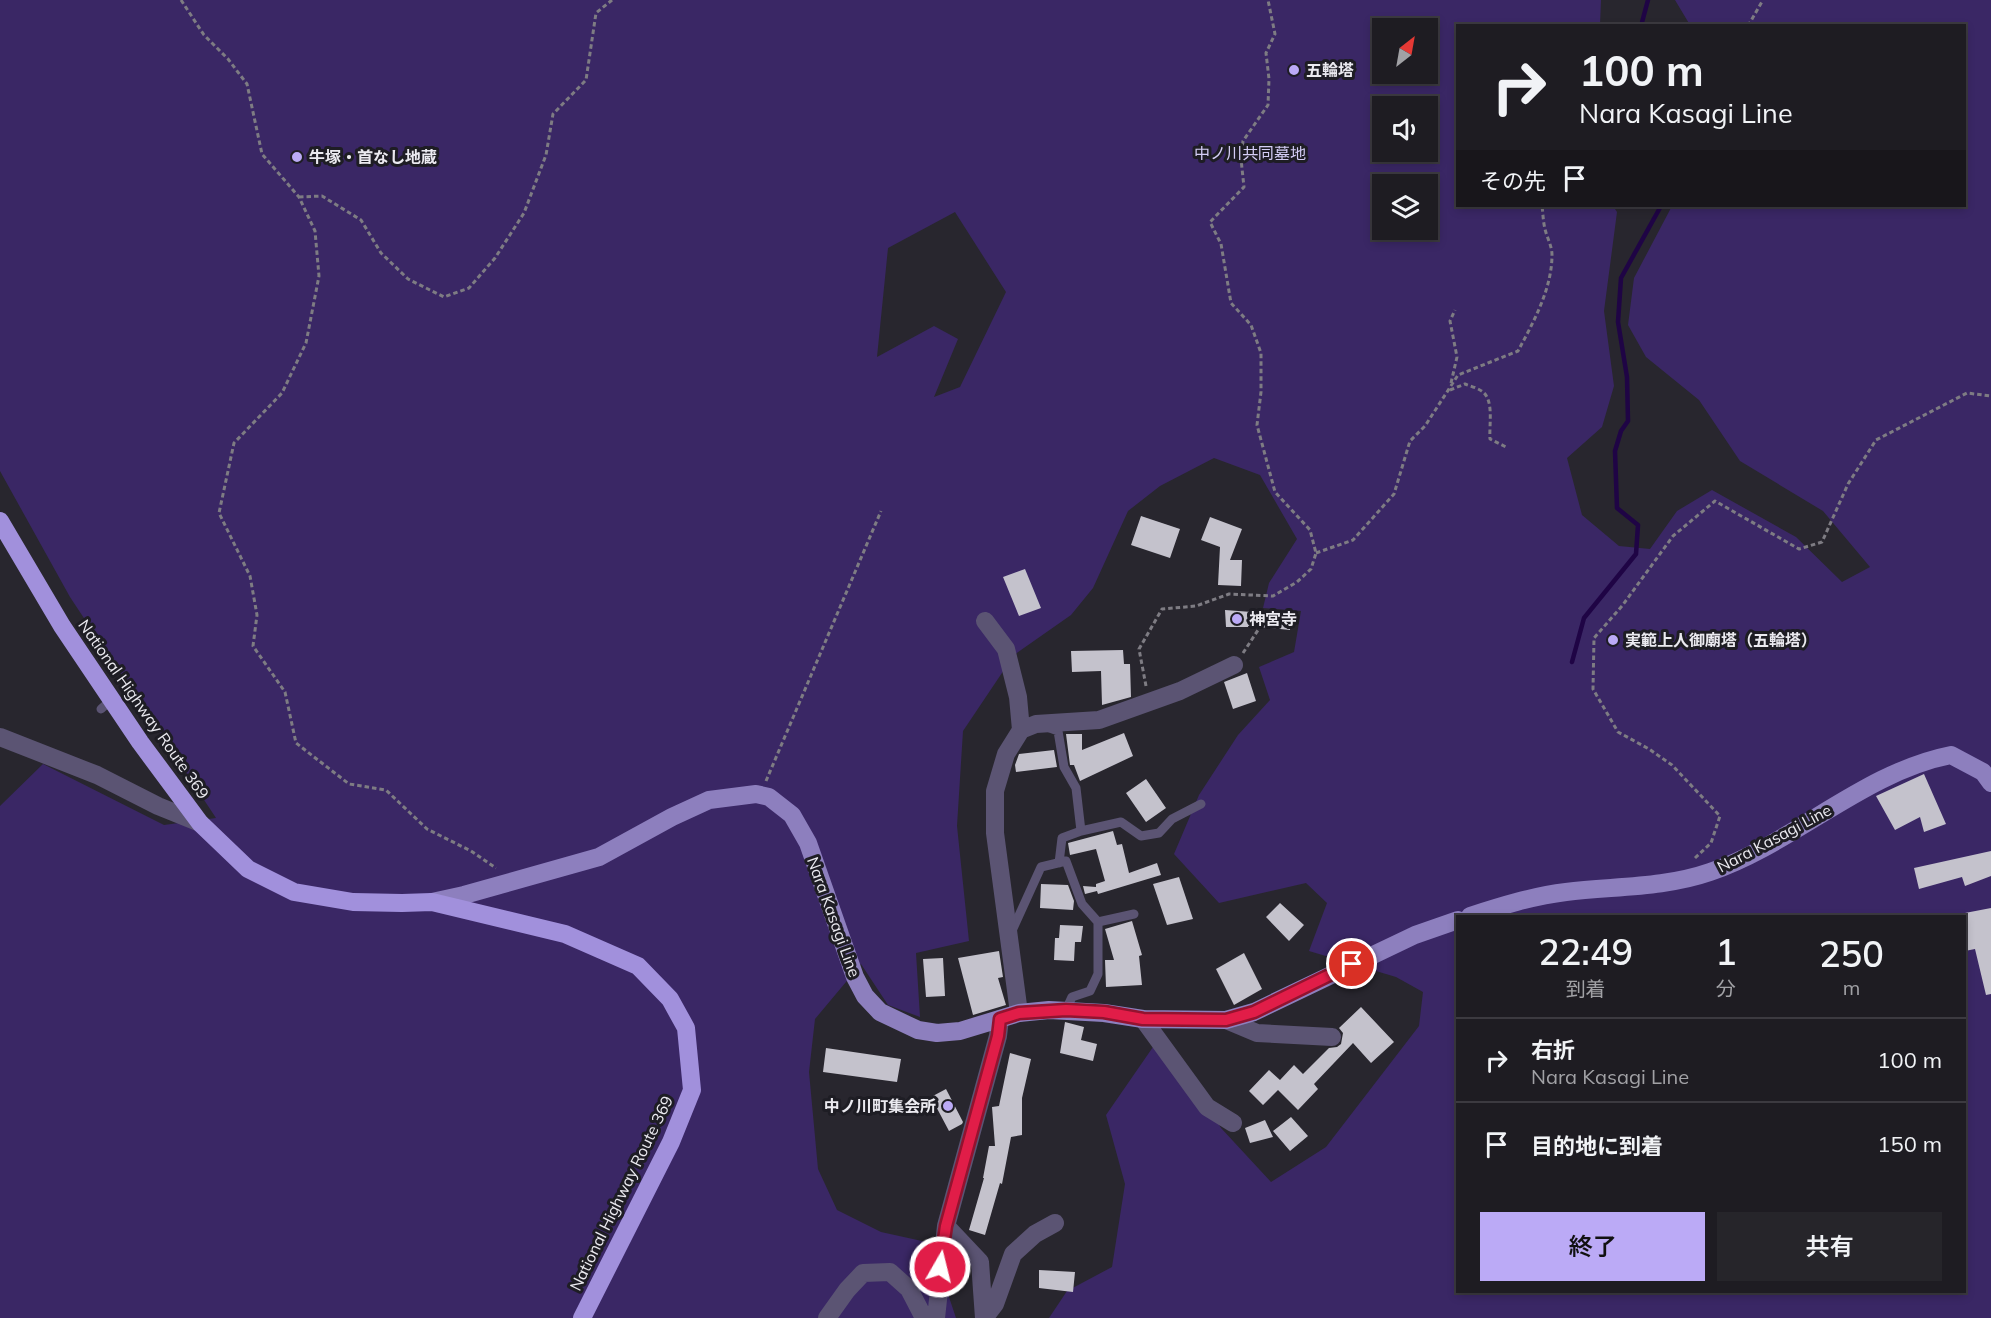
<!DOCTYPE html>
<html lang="ja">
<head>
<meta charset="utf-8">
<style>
  :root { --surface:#1e1c22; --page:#26252a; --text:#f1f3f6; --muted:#a1a1a5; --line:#3c3a40; --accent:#bbaaf6 }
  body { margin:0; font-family:Mulish,"Noto Sans JP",sans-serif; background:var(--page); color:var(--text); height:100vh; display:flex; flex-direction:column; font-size:22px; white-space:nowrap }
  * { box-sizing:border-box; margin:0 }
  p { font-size:20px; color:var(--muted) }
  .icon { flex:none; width:33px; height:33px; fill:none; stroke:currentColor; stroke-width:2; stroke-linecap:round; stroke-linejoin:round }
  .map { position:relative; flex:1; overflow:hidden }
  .details { position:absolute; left:1456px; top:915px; width:510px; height:378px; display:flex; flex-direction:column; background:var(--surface); border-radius:0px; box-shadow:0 3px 9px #0003,0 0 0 2px var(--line) }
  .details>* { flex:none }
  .hud { position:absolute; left:1456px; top:24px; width:510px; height:183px; border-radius:0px; box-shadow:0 3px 9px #0003,0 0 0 2px var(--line); background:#1e1c22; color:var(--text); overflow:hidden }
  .needle { width:39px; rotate:31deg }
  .controls { position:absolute; left:1372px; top:18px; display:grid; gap:12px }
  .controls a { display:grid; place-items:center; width:66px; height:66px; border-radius:0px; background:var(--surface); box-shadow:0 3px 9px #0003,0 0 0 2px var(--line); font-size:30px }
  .pin { position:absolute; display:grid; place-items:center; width:51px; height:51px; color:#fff; margin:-26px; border:3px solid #fff; border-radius:50%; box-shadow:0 2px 6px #0007 }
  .me { position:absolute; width:66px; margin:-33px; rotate:8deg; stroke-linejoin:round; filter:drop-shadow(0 0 4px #0008) }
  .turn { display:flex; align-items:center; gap:21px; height:126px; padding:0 24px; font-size:27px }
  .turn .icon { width:78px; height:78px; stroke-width:2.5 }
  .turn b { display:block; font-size:42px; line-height:51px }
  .then { display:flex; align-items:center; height:57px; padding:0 24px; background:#0003; gap:12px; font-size:22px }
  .eta { display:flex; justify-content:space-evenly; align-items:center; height:102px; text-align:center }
  .eta b { font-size:36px; font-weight:600; line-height:42px }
  .cta { display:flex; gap:12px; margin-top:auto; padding:12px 24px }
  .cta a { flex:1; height:69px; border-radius:0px; background:var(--accent); color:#111; font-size:24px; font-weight:600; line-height:69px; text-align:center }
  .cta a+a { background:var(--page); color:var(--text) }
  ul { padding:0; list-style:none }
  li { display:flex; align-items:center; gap:18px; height:84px; padding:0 24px; border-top:2px solid var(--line) }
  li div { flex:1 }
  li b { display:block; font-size:22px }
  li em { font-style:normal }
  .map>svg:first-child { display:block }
</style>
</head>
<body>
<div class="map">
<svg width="1991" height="1318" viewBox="0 0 1991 1318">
  <rect width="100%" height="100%" fill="#28262e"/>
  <path fill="#3a2765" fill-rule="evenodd" d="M0 0H1601L1600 25 1458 26V206H1613L1617 212 1604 311 1614 386 1602 427 1567 458 1582 515 1619 546 1650 549 1677 511 1712 490 1796 537 1842 582 1870 567 1823 511 1740 461 1699 400 1646 357 1628 325 1634 278 1672 206H1965V26L1690 25 1675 0H1991V1318H1049L1067 1291 1112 1267 1125 1184 1106 1115 1153 1047 1183 1066 1221 1128 1271 1182 1326 1147 1419 1026 1423 992 1396 977 1309 951 1327 903 1306 883 1219 903 1174 854 1199 795 1238 735 1270 700 1259 667 1294 652 1301 611 1263 608 1269 583 1297 539 1260 475 1214 458 1160 486 1128 511 1093 588 1071 615 1014 655 963 731 957 826 969 941 916 953 920 1017 888 1005 861 964 815 1019 809 1072 818 1169 837 1210 881 1232 931 1243 956 1318H0V806L43 764 164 825 216 818 70 597 0 471ZM1383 28H1428V74H1383ZM1383 106H1428V152H1383ZM1383 184H1428V230H1383ZM955 212 1006 292 960 387 934 397 958 339 934 326 877 357 888 248ZM1458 916H1965V1292H1458Z"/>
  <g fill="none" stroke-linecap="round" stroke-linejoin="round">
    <path stroke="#1f0445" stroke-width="4.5" d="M1641 26 1648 0
      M1572 662 1584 618 1636 554 1638 525 1617 508 1615 451 1621 431 1628 421 1627 377 1618 322 1621 278 1661 206"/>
  </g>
  <path fill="#c4c2cc" d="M1141 516 1180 529 1170 558 1131 545Z
    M1210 517 1242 529 1230 560H1242L1241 586 1218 585 1220 547 1201 540Z
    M1025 569 1041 608 1019 616 1003 577Z
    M1225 610 1291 615 1290 630 1248 626V627H1226Z
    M1123 650 1124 664H1130L1131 697 1102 705 1101 671 1072 672 1071 651Z
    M1247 673 1256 701 1233 709 1224 682Z
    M1124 733 1133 756 1080 781 1074 765H1070L1066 734H1082V750Z
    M1054 750 1057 767 1016 772 1015 765 1019 754Z
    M1924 774 1946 824 1924 832 1920 817 1895 830 1876 796Z
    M1146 779 1166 808 1146 822 1126 793Z
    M1113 831 1117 845 1122 844 1129 873 1157 863 1161 875 1098 894 1097 891 1085 894 1083 886 1096 887V884L1105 881 1096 849 1070 855 1068 843Z
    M1991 851V876L1965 886 1962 877 1919 889 1914 868Z
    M1179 877 1193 919 1167 925 1153 884Z
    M1041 884 1068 885 1074 901 1073 910 1040 908Z
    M1280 903 1304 925 1289 941 1266 917Z
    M1991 908V994L1986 995 1975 949 1965 951V913Z
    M1132 921 1142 955 1139 956 1142 985 1106 987 1105 960H1114L1105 929Z
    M1060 925 1083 926 1081 942H1075L1074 961 1054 960 1055 938H1059Z
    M999 951 1003 977 998 978 1006 1005 973 1015 958 958Z
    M1244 953 1262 989 1234 1005 1216 969Z
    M943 958 945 996 926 997 923 959Z
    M1361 1007 1394 1042 1371 1063 1353 1043 1314 1084 1318 1089 1298 1110 1278 1090 1263 1105 1249 1091 1269 1070 1280 1080 1294 1065 1303 1074 1329 1048 1337 1047 1341 1044 1343 1033 1339 1028Z
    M1065 1022 1084 1027 1081 1040 1097 1044 1093 1061 1060 1053Z
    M826 1048 901 1059 897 1082 823 1072Z
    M1010 1053 1031 1059 1022 1098V1135L1011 1137 1002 1184 1000 1183 985 1235 969 1230 984 1178H983L989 1146H995L992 1107 999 1106Z
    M946 1089 963 1122 962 1124 949 1131 931 1097Z
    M1291 1117 1308 1136 1290 1151 1273 1131Z
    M1265 1120 1273 1137 1250 1143 1245 1128Z
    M1039 1270 1075 1272 1073 1292 1039 1288Z"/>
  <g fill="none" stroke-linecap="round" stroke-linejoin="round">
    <path stroke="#7e7c83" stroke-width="3" stroke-dasharray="4.5 3" stroke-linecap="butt" d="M181 0 204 35 228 59 247 84 262 154 299 197 315 231 319 276 306 343 282 393 234 443 219 513 250 576 257 615 253 646 285 692 296 743 349 784 386 790 427 829 471 851 496 868
      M1748 26 1763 0
      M299 197 322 196 361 220 381 253 408 279 444 297 469 288 495 258 524 213 546 155 553 114 586 80 596 13 612 0
      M1451 383 1457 357 1450 321 1455 310
      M1450 390 1465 384C1470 386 1478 388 1483 392 1494 401 1489 425 1490 439L1506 447
      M1316 553 1353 540 1394 494 1410 441 1425 426 1458 375 1518 351C1533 323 1552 289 1552 255 1552 246 1547 238 1545 229 1543 221 1543 213 1542 206
      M1243 653 1264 621H1269
      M1146 686 1139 649 1162 609 1196 606 1229 594 1273 596 1297 582 1311 569 1316 553 1310 530 1275 492 1257 425 1261 392V353L1251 325 1231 303 1221 244 1210 222 1244 187 1241 159 1243 141 1268 105 1269 79 1266 53 1275 34 1268 0
      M766 781 881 511
      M1695 858 1711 843 1720 816 1672 765 1649 749 1618 732 1593 689 1594 638 1622 606 1673 536 1715 501 1799 549 1822 542 1848 484 1876 440 1967 393 1991 396"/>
    <path stroke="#5b5473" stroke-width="9" d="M101 709 111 700
      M1047 727 1058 731 1064 767 1076 788 1081 831
      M1059 863 1062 838 1081 831 1121 822 1141 836 1159 833 1172 819 1201 804
      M1098 922 1134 914
      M1011 933 1041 867 1066 861 1082 904 1098 922V974L1090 991 1072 997 1066 1010"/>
    <path stroke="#5b5473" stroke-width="18" d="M985 621 1006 649 1018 697 1021 730
      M0 737 97 775 158 806 200 823
      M1019 1013 995 833V791L1006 754 1021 730 1036 724 1099 720 1180 691 1234 665
      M1143 1019 1207 1107 1233 1123
      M1226 1020 1257 1033 1332 1037
      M946 1226 980 1262 984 1318
      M985 1317 995 1304 1013 1254 1035 1234 1055 1223
      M827 1318 847 1290 863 1273 890 1272 909 1289 924 1318
      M936 1318 946 1226 998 1036 1000 1019"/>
    <path stroke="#8d7fbe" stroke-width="18" d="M432 902 464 895 599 857 672 817 709 800 756 794 769 797 792 815 808 843 855 977 865 996 880 1012 918 1030 937 1033 960 1031 1019 1013 1049 1010 1104 1013 1143 1019 1226 1020 1254 1012 1415 935 1458 920
      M1470 916C1501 906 1533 896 1566 892 1614 886 1664 888 1710 872 1793 844 1864 772 1951 755L1983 772 1991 783"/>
    <path stroke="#a190dc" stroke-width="18" d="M0 521 62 626 140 742 200 823 248 869 294 892 353 902 402 903 432 902 565 934 638 966 670 999 686 1028 692 1090 671 1142 582 1318"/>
  </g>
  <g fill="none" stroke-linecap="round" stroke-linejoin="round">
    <defs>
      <path id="route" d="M940 1267 946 1226 998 1036 1000 1019 1019 1013 1066 1010 1104 1012 1143 1019 1226 1020 1254 1012 1352 964"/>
    </defs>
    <use href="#route" stroke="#92132f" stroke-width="15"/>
    <use href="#route" stroke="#e11d48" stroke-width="10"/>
  </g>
  <g fill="#bbaaf6" stroke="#1e1d24" stroke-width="2">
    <circle cx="1294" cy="70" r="6"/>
    <circle cx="297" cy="157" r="6"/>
    <circle cx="1237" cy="619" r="6"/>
    <circle cx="1613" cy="640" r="6"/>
    <circle cx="948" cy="1106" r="6"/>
  </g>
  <g text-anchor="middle" stroke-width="6" stroke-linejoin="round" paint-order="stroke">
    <g font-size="16" font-weight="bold" fill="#ebeaf0" stroke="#1e1d24" text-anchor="start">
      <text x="1306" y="76">五輪塔</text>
      <text x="309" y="163">牛塚・首なし地蔵</text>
      <text x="1249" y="625">神宮寺</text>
      <text x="1625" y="646">実範上人御廟塔（五輪塔）</text>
      <text x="936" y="1112" text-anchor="end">中ノ川町集会所</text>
    </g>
    <g font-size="16" fill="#d4cdf5" stroke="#1e1d24">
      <text x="1250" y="159">中ノ川共同墓地</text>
    </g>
    <g font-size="16" fill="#ebeaf0" stroke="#1e1d24">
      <text transform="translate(144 709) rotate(55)" y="6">National Highway Route 369</text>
      <text transform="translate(1774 838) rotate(-28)" y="6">Nara Kasagi Line</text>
      <text transform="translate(834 917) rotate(70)" y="6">Nara Kasagi Line</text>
      <text transform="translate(621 1193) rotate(-64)" y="6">National Highway Route 369</text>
    </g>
  </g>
</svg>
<div class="controls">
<a><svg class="needle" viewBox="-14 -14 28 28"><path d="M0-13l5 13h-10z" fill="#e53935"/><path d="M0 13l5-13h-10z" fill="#a1a1a5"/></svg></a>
<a><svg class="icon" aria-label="sound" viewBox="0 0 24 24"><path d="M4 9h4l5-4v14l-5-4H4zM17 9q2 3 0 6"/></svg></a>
<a><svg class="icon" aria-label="layers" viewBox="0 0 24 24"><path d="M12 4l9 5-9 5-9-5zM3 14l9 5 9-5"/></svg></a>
</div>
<div class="pin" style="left:1352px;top:964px;background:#d93025"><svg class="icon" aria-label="arrive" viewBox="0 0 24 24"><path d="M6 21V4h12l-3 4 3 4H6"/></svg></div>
<svg class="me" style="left:940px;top:1267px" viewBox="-20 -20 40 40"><circle r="17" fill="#e11d48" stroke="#fff" stroke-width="3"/><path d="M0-11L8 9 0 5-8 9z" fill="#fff"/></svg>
<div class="hud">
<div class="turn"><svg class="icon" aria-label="right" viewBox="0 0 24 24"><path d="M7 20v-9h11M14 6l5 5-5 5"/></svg><div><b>100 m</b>Nara Kasagi Line</div></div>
<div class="then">その先<svg class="icon" aria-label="arrive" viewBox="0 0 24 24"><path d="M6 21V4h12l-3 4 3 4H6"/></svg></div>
</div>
<section class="details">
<div class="eta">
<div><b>22:49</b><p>到着</p></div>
<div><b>1</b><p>分</p></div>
<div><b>250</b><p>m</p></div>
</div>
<ul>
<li><svg class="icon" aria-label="right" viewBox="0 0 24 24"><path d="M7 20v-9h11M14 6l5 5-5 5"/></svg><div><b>右折</b><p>Nara Kasagi Line</p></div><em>100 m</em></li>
<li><svg class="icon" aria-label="arrive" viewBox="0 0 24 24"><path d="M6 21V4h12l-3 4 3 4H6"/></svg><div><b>目的地に到着</b></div><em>150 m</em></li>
</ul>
<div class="cta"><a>終了</a><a>共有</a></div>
</section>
</div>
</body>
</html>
